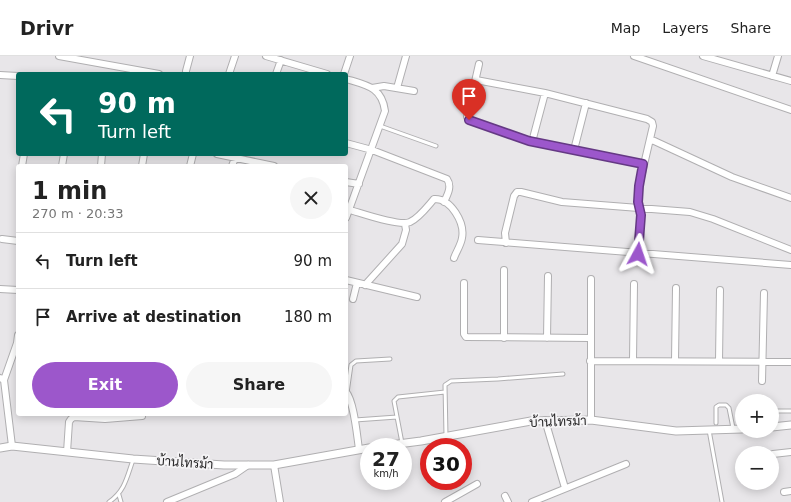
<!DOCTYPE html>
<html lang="en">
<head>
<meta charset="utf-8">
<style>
  :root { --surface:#fff; --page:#f6f6f6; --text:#222; --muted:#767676; --line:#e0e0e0; --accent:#9c57cb }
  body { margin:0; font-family:"DejaVu Sans",Sarabun,sans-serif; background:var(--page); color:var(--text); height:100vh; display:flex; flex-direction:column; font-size:15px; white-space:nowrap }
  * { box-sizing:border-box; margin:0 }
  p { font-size:13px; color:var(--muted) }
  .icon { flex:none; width:22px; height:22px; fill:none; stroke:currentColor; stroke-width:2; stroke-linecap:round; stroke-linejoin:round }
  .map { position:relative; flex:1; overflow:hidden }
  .details { position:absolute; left:16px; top:108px; width:332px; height:252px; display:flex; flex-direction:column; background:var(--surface); border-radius:4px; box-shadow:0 2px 10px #0003 }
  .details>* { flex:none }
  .hud { position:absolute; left:16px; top:16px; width:332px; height:84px; border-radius:4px; box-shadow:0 2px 10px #0003; background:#00695c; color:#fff; overflow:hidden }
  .controls { position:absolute; left:735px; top:338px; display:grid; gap:8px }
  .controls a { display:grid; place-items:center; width:44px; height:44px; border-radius:50%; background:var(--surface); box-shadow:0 2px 10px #0003; font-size:20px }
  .speed { position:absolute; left:360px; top:382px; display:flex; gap:8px; font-size:20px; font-weight:700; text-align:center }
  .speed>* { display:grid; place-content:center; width:52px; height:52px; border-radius:50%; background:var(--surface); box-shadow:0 2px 10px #0003; line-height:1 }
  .speed small { font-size:10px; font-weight:400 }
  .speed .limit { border:6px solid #d22; background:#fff; color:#111 }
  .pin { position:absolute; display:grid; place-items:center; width:34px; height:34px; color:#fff; margin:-41px -17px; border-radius:50% 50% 50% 0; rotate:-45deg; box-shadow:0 0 4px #0007 }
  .pin .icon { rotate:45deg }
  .me { position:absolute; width:44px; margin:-22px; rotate:5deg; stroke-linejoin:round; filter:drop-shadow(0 0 3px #0008) }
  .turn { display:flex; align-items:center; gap:14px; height:84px; padding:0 16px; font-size:18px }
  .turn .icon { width:52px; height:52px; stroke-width:2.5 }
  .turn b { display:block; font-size:28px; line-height:34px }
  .round { display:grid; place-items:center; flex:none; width:42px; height:42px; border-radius:21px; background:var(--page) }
  .overview { display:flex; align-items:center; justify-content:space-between; height:68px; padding:0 16px }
  h1 { font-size:24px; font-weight:700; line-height:30px }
  .primary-button { display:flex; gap:8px; margin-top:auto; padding:8px 16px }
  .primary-button a { flex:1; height:46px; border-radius:24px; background:var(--accent); color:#fff; font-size:16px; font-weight:700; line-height:46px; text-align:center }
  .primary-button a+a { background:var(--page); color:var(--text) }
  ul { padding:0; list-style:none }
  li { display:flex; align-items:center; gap:12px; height:56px; padding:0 16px; border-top:1px solid var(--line) }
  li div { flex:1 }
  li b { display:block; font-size:15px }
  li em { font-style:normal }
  header { display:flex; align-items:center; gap:24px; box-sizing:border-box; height:56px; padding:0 20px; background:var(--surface); border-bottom:1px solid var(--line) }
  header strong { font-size:19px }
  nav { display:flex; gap:22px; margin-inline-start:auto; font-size:14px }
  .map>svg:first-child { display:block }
</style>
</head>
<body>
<header>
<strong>Drivr</strong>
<nav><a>Map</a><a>Layers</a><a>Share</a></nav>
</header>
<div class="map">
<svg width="791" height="446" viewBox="0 0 791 446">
  <rect width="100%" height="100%" fill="#e8e6e9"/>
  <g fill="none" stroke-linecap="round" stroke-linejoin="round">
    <defs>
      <path id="service" d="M380 70 436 90
        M347 337 351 309 356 305 390 303
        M774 355H791
        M355 364 397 361
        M716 367V351L719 349H726L729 352 733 372
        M709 374 722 446
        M446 380 445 329 451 325 498 323 563 318
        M402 387 394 345 398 341 445 336
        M119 439 121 446
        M109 446C125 435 127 421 133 404"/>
      <path id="minor" d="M59 0 159 18
        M266 0 327 18
        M634 0 791 54
        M703 0 791 25
        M479 8 467 61 469 64 529 85 643 108
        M186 15 190 0
        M229 18 235 0
        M276 18 281 4
        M344 18 350 0
        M0 19 18 20
        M772 20 778 0
        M346 23C366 29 382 31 385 55L346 162
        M476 24 545 37 647 63 652 66 653 70 639 130 638 146 641 159 638 198
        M372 32 384 30 414 35
        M397 32 406 0
        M650 83 732 121 791 142
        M532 86 545 37
        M346 87 372 94 447 123C452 130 448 138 444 146
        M574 94 586 47
        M217 98 274 110
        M22 110 24 98
        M62 110 64 98
        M101 110 102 98
        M142 110 144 98
        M190 110 193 98
        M232 110 235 102
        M346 126 359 128
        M350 154C361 157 400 171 410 166 419 162 427 151 434 143 451 142 465 167 462 182 461 189 456 196 454 202
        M2 183 18 185
        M478 184 791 209
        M506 187 505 177 514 140 517 136H521L562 146 690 156 713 163 791 194
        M346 224 417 241
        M464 227V278L466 281 590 282
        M365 229 402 188 406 174 405 168
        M0 233 18 234
        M353 243 357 227
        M504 282V214
        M547 282 548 220
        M633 304 634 228
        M590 305 791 306
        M675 305 676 232
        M719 305 720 234
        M0 322 4 324 12 390
        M4 324 17 287 18 279
        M762 325 764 237
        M346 336C354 345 357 380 359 393
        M545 364 565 432
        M591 364V223
        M67 396 69 366 71 363 74 361 105 363 142 360
        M773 398 791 396
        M274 409 280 446
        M784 436 791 435
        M505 440 508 446
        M167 446 235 418 248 409
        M445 446 477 428
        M532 446 626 408"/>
      <path id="tertiary" d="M772 371 791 369
        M375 391 421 385 531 365 591 364 676 375 742 373
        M0 392 12 390 133 403 224 409H274L369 392"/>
    </defs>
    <use href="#service" stroke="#b0afb1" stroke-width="5"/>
    <use href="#minor" stroke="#b0afb1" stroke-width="8"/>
    <use href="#tertiary" stroke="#b0afb1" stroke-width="9"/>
    <use href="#service" stroke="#fff" stroke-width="3"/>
    <use href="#minor" stroke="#fff" stroke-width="6"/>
    <use href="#tertiary" stroke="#fff" stroke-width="7"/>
  </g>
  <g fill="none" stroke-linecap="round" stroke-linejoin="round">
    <defs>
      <path id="route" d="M469 64 529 85 643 108 639 130 638 146 641 159 638 198"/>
    </defs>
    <use href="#route" stroke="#653984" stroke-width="10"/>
    <use href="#route" stroke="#9c57cb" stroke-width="7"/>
  </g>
  <g text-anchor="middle" stroke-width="3.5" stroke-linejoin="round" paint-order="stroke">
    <g font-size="13" fill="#292829" stroke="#f5f4f6">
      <text transform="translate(558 365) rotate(-2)" y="5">บ้านไทรม้า</text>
      <text transform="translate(185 406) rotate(4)" y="5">บ้านไทรม้า</text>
    </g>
  </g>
</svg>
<div class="controls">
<a>+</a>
<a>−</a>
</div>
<div class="speed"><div>27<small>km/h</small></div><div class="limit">30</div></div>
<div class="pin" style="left:469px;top:64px;background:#d93025"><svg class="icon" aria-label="arrive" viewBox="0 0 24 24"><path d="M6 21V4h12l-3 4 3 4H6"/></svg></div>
<svg class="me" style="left:638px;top:198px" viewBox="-20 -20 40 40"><path d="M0-17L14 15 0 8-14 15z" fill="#9c57cb" stroke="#fff" stroke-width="4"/></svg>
<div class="hud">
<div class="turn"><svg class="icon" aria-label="left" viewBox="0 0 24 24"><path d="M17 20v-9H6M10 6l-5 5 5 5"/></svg><div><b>90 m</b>Turn left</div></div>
</div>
<section class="details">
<div class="overview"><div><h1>1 min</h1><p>270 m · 20:33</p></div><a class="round"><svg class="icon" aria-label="close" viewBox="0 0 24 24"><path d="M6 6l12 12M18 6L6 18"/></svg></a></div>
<ul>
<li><svg class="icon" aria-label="left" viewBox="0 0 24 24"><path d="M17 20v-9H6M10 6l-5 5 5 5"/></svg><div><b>Turn left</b></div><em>90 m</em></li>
<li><svg class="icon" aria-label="arrive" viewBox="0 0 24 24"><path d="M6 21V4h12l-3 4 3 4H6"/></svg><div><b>Arrive at destination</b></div><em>180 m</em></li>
</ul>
<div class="primary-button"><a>Exit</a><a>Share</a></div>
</section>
</div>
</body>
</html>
